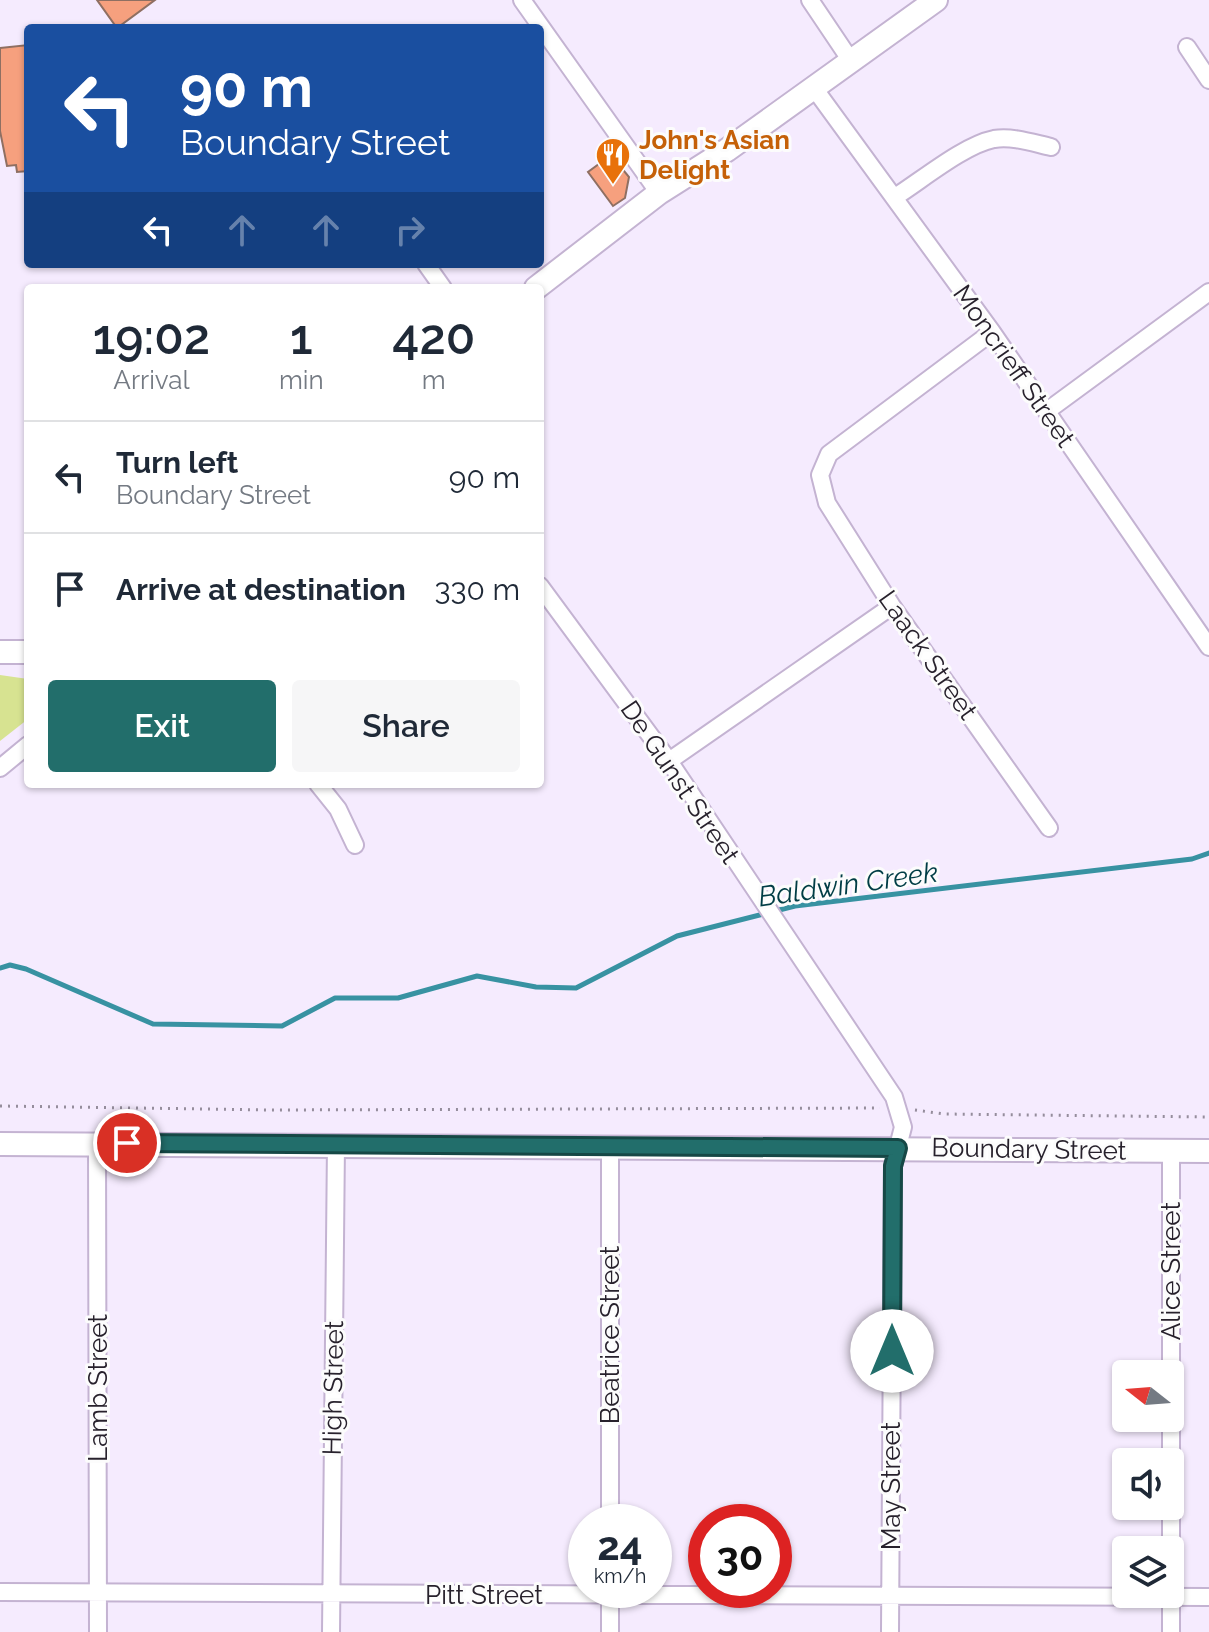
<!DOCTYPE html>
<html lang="en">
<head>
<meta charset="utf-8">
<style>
  :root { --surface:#fff; --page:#f6f6f7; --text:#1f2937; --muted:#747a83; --line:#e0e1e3; --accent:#226e6b }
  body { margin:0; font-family:Raleway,sans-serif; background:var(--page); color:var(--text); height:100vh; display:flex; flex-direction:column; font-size:30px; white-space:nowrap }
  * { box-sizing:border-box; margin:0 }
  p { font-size:26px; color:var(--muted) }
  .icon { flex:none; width:44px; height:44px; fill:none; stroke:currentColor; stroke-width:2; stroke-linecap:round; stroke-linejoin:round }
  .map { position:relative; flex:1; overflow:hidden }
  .sheet { position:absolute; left:24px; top:284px; width:520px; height:504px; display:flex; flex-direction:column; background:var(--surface); border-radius:8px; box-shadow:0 2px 6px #0004 }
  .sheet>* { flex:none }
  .banner { position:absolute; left:24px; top:24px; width:520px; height:244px; border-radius:8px; box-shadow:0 2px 6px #0004; background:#1a4fa0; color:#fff; overflow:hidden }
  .needle { width:52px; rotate:287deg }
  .buttons { position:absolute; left:1112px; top:1360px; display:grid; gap:16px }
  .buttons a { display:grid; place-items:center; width:72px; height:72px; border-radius:8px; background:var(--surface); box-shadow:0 2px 6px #0004; font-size:40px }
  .speed { position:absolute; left:568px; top:1504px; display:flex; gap:16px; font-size:40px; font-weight:700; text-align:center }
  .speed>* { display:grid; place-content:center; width:104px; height:104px; border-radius:50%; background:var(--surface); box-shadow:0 2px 6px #0004; line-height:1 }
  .speed small { font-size:20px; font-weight:400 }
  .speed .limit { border:12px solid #d22; background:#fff; color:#111 }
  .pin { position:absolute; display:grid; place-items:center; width:68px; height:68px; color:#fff; margin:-34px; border:4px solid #fff; border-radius:50%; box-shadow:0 2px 8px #0007 }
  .me { position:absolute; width:88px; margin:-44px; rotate:0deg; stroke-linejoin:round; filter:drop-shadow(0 0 6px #0008) }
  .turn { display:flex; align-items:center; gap:28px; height:168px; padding:0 24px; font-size:36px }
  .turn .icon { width:104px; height:104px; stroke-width:2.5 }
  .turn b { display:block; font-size:56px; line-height:68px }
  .lanes { display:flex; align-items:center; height:76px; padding:0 24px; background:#0003; justify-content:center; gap:40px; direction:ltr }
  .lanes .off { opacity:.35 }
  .eta { display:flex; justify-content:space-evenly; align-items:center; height:136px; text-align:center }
  .eta b { font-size:48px; font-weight:600; line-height:56px }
  .primary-button { display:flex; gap:16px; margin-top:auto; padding:16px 24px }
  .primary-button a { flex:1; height:92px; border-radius:8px; background:var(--accent); color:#fff; font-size:32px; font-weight:600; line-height:92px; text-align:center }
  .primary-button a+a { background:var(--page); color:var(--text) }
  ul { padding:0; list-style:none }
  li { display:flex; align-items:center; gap:24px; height:112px; padding:0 24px; border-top:2px solid var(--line) }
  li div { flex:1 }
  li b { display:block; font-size:30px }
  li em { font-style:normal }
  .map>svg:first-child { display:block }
</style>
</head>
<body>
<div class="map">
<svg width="1209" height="1632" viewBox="0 0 1209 1632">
  <rect width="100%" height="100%" fill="#f5ebfe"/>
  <path fill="#d7e391" d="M0 675 28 679V719L0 741Z"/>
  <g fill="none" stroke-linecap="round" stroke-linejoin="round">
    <path stroke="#3892a2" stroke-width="5" d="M0 968 10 965 26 969 153 1024 282 1026 335 998H398L477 976 536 987 576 988 677 936 795 906 1192 859 1209 853"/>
  </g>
  <path fill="#f6a07e" stroke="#8f6f62" stroke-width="2" d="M97 0H155L117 28Z
    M28 45V171L17 172 16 165 7 166 0 131V48Z
    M611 155 629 177 625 198 613 206 588 172Z"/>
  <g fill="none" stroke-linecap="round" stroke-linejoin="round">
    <defs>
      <path id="minor" d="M522 0 659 193
        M810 0 851 61
        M1187 47 1209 80
        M814 88 992 332 1209 647
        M895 197C922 180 964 145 994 139 1013 136 1033 143 1051 147
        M426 264 443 288
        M992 332 829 454 820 475 827 503 892 606 1049 828
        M1047 411 1209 292
        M540 586 669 761 894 1097 903 1127 893 1166 890 1632
        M669 761 892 606
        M0 768 28 745
        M318 784 338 809 355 845
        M97 1143 98 1632
        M610 1148V1522
        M1171 1151V1632
        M0 1592 1209 1597
        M331 1632 336 1144
        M610 1632V1590"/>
      <path id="tertiary" d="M536 288 659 193 727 150 936 0
        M0 652H28
        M0 1144 1209 1151"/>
    </defs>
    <use href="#minor" stroke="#c4b3d2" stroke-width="20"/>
    <use href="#tertiary" stroke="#c4b3d2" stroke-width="26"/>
    <path stroke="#958d9c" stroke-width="3" stroke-dasharray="2 6" stroke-linecap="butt" d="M0 1106 272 1110 880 1108
      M915 1110 944 1114 1209 1117"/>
    <use href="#minor" stroke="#fff" stroke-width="16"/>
    <use href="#tertiary" stroke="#fff" stroke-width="22"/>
  </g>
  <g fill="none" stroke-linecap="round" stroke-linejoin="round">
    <defs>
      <path id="route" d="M127 1143 898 1148 893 1166 892 1351"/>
    </defs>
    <use href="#route" stroke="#164846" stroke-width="20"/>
    <use href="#route" stroke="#226e6b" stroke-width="14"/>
  </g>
  <defs>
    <symbol id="restaurant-pin" viewBox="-11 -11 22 30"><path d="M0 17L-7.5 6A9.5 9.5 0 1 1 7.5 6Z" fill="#e8710a" stroke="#fcfcfc"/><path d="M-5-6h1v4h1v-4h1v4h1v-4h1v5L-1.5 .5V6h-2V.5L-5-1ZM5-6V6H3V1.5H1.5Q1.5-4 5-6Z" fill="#fff"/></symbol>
  </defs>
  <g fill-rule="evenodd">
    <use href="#restaurant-pin" x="593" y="135" width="40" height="54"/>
  </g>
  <g text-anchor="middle" stroke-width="6" stroke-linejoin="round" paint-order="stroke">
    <g font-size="26" font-weight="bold" fill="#c56008" stroke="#fcfcfc" text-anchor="start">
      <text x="639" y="149">John's Asian<tspan x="639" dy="30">Delight</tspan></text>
    </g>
    <g font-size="26" fill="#27212c" stroke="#fcfcfc">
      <text transform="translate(1014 366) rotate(55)" y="9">Moncrieff Street</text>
      <text transform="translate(928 655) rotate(55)" y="9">Laack Street</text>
      <text transform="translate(680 782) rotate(56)" y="9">De Gunst Street</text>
      <text transform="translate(1029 1149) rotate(1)" y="9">Boundary Street</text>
      <text transform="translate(1171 1271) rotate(-90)" y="9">Alice Street</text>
      <text transform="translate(610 1335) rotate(-90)" y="9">Beatrice Street</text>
      <text transform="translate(98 1388) rotate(-90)" y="9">Lamb Street</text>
      <text transform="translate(333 1388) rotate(-89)" y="9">High Street</text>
      <text transform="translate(891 1486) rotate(-90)" y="9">May Street</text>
      <text x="484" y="1604">Pitt Street</text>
    </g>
    <g font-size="28" font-style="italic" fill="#003d45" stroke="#fcfcfc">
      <text transform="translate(848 884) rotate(-8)" y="10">Baldwin Creek</text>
    </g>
  </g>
</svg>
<div class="buttons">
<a><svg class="needle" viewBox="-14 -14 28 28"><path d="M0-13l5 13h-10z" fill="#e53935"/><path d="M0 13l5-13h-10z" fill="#747a83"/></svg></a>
<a><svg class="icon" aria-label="sound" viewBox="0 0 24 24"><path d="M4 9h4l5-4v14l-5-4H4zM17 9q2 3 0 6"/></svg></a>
<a><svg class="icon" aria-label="layers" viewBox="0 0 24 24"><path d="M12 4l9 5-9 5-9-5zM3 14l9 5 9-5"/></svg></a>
</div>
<div class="speed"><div>24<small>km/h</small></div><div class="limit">30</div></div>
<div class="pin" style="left:127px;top:1143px;background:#d93025"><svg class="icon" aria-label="arrive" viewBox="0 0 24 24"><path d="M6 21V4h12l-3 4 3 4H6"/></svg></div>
<svg class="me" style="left:892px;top:1351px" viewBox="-20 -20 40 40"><circle r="19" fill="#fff"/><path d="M0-13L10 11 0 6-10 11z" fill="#226e6b"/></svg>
<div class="banner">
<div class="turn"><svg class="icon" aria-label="left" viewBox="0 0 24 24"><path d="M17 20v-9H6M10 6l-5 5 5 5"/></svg><div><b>90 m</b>Boundary Street</div></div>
<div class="lanes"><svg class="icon" aria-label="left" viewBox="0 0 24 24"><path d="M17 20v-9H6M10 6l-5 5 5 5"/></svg><svg class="icon off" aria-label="ahead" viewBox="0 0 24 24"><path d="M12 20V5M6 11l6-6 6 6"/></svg><svg class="icon off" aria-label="ahead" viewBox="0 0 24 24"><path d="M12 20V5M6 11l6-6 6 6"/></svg><svg class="icon off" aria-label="right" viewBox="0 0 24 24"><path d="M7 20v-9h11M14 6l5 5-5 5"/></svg></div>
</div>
<section class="sheet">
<div class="eta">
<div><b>19:02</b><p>Arrival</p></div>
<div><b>1</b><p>min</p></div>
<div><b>420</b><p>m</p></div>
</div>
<ul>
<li><svg class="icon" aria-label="left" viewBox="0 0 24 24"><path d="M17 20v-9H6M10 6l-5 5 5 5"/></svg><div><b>Turn left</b><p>Boundary Street</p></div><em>90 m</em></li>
<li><svg class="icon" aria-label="arrive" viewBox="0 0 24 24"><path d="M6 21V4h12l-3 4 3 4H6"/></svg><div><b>Arrive at destination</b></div><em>330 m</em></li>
</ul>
<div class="primary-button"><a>Exit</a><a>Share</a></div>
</section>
</div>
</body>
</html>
